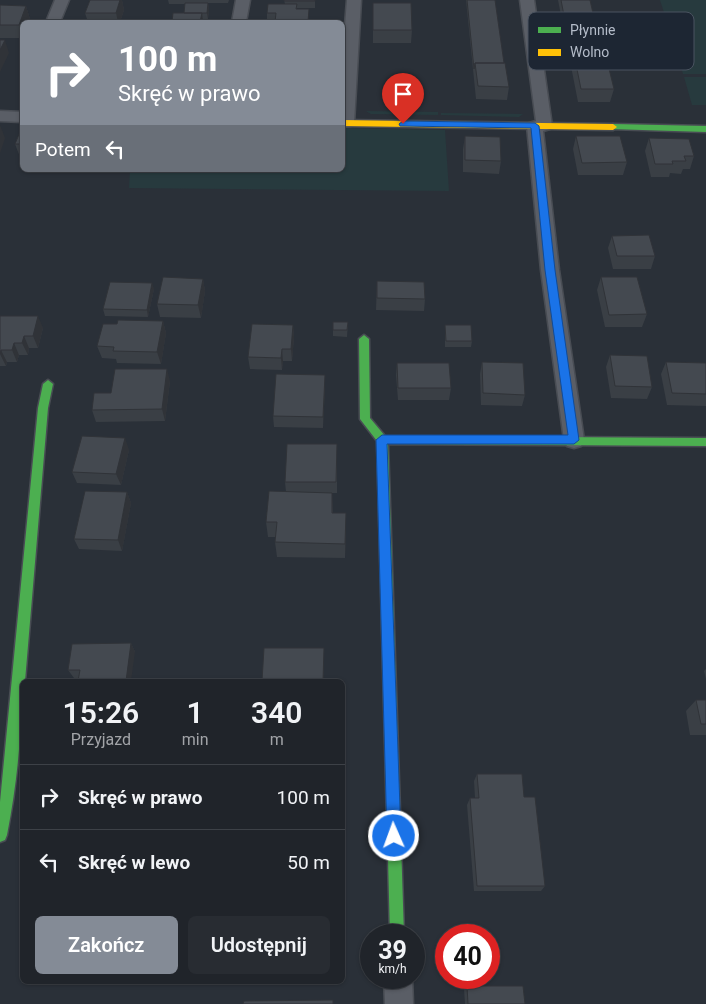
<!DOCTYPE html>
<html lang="pl">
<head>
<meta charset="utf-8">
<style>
  :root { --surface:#20242a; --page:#282c32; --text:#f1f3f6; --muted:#a2a4a8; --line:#3d4147; --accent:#848b96 }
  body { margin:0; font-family:Roboto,sans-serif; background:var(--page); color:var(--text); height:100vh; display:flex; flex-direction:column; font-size:19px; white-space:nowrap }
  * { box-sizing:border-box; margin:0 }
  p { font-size:16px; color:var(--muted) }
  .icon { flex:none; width:28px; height:28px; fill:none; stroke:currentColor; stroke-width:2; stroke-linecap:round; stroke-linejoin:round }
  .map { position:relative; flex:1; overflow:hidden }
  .details { position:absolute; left:20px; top:679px; width:325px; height:305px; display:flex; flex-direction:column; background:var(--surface); border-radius:8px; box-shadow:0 1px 4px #0004,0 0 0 1px var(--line) }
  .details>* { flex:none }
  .hud { position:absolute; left:20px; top:20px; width:325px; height:152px; border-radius:8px; box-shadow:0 1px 4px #0004,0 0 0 1px var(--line); background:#848b96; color:#fff; overflow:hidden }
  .speed { position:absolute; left:360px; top:924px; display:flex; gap:10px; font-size:25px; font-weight:700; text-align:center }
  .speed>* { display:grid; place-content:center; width:65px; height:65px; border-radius:50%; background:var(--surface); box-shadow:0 1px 4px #0004,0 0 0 1px var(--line); line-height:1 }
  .speed small { font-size:12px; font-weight:400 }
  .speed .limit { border:8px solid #d22; background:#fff; color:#111 }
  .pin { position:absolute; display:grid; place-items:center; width:42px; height:42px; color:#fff; margin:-51px -21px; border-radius:50% 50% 50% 0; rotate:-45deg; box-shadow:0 0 5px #0007 }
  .pin .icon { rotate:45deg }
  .me { position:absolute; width:55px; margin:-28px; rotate:358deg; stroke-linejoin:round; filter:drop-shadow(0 0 4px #0008) }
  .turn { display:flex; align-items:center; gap:18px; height:105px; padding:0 15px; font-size:22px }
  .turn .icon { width:65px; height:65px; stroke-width:2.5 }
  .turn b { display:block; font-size:35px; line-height:42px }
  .then { display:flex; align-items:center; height:48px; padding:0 15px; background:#0003; gap:10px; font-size:19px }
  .eta { display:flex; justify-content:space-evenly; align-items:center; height:85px; text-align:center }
  .eta b { font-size:30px; font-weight:600; line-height:35px }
  .primary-button { display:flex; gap:10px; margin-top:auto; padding:10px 15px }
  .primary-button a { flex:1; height:58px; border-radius:8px; background:var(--accent); color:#fff; font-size:20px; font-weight:600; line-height:58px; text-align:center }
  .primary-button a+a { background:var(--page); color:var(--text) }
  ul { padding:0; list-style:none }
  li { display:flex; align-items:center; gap:15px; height:65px; padding:0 15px; border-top:1px solid var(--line) }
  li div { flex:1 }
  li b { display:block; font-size:19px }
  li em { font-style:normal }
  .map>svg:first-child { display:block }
</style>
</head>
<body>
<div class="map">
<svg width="706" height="1004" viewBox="0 0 706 1004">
  <rect width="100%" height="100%" fill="#2a3038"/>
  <path fill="#273a3e" d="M660 0H706V74H683Z
    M684 77H706V105H692Z
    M366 111 438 112V115L371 114Z
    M441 113 523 114 519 117 441 115Z
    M343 128 445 130 449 191 129 188 130 170H342Z"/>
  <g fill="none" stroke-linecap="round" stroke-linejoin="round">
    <defs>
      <path id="street" d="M55 0H69L60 22H46Z
        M236 0H250L246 22H232Z
        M347 0H361L354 123 351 126 342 127V64Z
        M520 0H534L552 126 550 129 543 131 559 270 584 440 581 446 574 448 567 446 564 440 541 270 527 126 529 123 536 121Z
        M0 111 22 112V122L0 121Z
        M384 978H412L413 1004H385Z"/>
      <path id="fast" d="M613 124 706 126V132L610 129 609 127Z
        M364 335 369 339 370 418 385 436 706 438V446L388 444 404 935H390L377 441 360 419 359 339Z
        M48 380 53 384 48 408 25 681H22C22 733 17 784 7 835L5 840 0 842V802L38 408 43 384Z"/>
      <path id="slow" d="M342 120 613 124 617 127 613 130 342 126Z"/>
    </defs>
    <use href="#street" stroke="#484c53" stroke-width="3"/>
    <use href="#fast" stroke="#484c53" stroke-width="3"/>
    <use href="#slow" stroke="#484c53" stroke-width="3"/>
    <use href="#street" fill="#5a5e66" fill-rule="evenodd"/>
    <use href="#fast" fill="#4caf50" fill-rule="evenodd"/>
    <use href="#slow" fill="#ffc107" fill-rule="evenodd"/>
  </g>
  <path fill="#3a3f45" d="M90 0H123H122L124 10 120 22H88L85 13Z
    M168 0H229L228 3H208L209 10 208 19H203L184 13 185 4H169Z
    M284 0H315V8H297V9L310 22H267V13L285 4Z
    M466 0H495L504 63 509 87 507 100 476 99Z
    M558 0H590L599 40 614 89 610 102H578Z
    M373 3 412 30 411 43H373Z
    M0 5 26 6 30 19 29 22H22V38H0Z
    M22 127V157H20L15 144Z
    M465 136 501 161 499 174 463 172V149Z
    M576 136 627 162 623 175H578L573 149Z
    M649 138 694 156 690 169H683L681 174 670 173 669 177H651L645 151Z
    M612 236 655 256 651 269H613L608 248Z
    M601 277 647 314 642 327H605L597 290Z
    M203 279 205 291 201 318 160 317 157 304Z
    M377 281 425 299 424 311 376 310Z
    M154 289 148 317 105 316 103 309Z
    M0 316 43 328 38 348H29L28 355H19L17 362H7L6 366H0Z
    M163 321 166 333 161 364 117 363 116 359 102 358 97 346 117 324Z
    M333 322H348L347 337 333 336Z
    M293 325 294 337 292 361H283L282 370 250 369 248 357Z
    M445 325 472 341 471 347H445Z
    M610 355 652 387 647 399 611 398 606 367Z
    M482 362 525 395 522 406 481 405 480 374Z
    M666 362 706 363V406L667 405 661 374Z
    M397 363 451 388 449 400H398L396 375Z
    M170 381 165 421 96 422 92 410 111 393Z
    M325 387 323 428 274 427 273 416Z
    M129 450 121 485 77 483 72 472Z
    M337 456V493H332L333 513 346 529 345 558 277 557 275 542V537H268L266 522 286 492 285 482Z
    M127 492 131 503 122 551 79 549 74 539Z
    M131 643 135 652 78 678H74L68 670Z
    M706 669V679L704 671Z
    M696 700H706V735H690L686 711Z
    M477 774 524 797 545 886 541 891H474L467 805 470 798H475L474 781Z
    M467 986 525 1004H465L464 989Z"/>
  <path fill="#303338" d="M120 0H122L124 10 120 22H118L116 13Z
    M208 3 209 10 208 19 207 13Z
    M26 6 30 19 29 22H22V38L19 25Z
    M202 13 203 22H200Z
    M5 40 9 53 0 72V50Z
    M0 125 5 138 0 153Z
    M203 279 205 291 201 318 198 305Z
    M152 283 154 289 148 317 147 310Z
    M38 316 43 328 38 348 33 336Z
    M163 321 166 333 161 364 157 352Z
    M293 325 294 337 292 361 291 349Z
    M24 336 29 348 28 355 22 343Z
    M14 343 19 355 17 362 12 350Z
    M282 349 283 361 282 370 281 358Z
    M1 350 7 362 6 366 0 354Z
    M167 369 170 381 165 421 162 409Z
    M325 375V387L323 428V417Z
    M125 438 129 450 121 485 116 474Z
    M127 492 131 503 122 551 118 540Z
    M346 513V529L345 558V544Z
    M131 643 135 652 131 681H126Z
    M324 648V681H323Z"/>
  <path fill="#444950" stroke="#303338" d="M90 0H120L116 13H85Z
    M284 0H315V1H284Z
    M467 0H495L504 63H475L474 69Z
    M561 0H590L599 40H571L570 46Z
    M185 3H208L207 13H184Z
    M373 3H411L412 30H373Z
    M268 4H297L296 9H309L308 22H275L276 13H267Z
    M0 5 26 6 19 25H0Z
    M173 13H202L200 22H172Z
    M0 40H5L0 50Z
    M571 40H602L614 89H581Z
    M475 63H505L509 87 478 86Z
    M22 127V144H15Z
    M465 136 500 137 501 161 465 160Z
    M576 136H620L627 162 582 163Z
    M649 138 689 139 694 156H684L686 161H672L673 164H655Z
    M649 235 655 256H617L612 236Z
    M163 277 203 279 198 305 157 304Z
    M601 277H637L647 314 609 315Z
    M377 281 424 282 425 299 377 298Z
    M110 282 152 283 147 310 103 309Z
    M0 316H38L33 336H24L22 343H14L12 350H1L0 354Z
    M118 320 163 321 157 352 113 351 114 347 97 346 103 324H117Z
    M333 322H348L347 330H333Z
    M252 324 293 325 291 349H282L281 358 248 357Z
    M445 325H471L472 341H446Z
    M610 355 647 356 652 387 615 386Z
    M482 362 523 363 525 395 483 393Z
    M666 362 706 363V394L672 393Z
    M397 363H449L451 388H398Z
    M115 369H167L162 409 92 410 94 393H111Z
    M276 374 325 375 323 417 273 416Z
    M82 436 125 438 116 474 72 472Z
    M287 444H337L336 482H285Z
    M85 491 127 492 118 540 74 539Z
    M269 491 332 493V513H346L345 544 275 542 277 522H266Z
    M131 643 126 681H78L80 670H68L72 644Z
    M264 648H324L323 681H339H262Z
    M696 700H706V724H701Z
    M477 774H522L524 797H535L545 886H477L470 798H479Z
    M467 986H523L525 1004H468Z
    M333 1000V1004H243L244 1001Z"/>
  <path fill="#1a73e8" stroke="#114b97" d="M403 121 535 123 539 126 555 270 579 440 574 444H387L401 836 399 841 394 843 389 841 387 836 376 440 382 435H568L545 270 531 128 400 126 399 124Z"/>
  <rect x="528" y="12" width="166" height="58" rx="8" fill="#1d2633" stroke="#4a5360" stroke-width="1"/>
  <rect x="538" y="27" width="23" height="6" fill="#4caf50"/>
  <rect x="538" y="49" width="23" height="7" fill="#ffc107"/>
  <g font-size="14" fill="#b4bcc9">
    <text x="570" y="35">Płynnie</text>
    <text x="570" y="57">Wolno</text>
  </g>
</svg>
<div class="speed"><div>39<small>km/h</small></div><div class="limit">40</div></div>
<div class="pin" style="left:403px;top:124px;background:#d93025"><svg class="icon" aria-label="arrive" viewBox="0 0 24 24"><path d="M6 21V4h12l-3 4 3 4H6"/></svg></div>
<svg class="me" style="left:394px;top:836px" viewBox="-20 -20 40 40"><circle r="17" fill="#1a73e8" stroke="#fff" stroke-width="3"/><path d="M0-11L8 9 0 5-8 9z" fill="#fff"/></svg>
<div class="hud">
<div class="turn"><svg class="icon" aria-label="right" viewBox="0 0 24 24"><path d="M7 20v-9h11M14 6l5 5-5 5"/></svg><div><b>100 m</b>Skręć w prawo</div></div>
<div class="then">Potem<svg class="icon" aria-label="left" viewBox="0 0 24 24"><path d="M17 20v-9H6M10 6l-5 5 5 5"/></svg></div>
</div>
<section class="details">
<div class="eta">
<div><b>15:26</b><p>Przyjazd</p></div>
<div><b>1</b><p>min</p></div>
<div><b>340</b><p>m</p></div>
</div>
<ul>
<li><svg class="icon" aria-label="right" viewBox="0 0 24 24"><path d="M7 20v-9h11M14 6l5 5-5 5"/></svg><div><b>Skręć w prawo</b></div><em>100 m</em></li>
<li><svg class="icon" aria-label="left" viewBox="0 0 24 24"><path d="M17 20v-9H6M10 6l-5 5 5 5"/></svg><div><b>Skręć w lewo</b></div><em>50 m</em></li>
</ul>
<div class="primary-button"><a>Zakończ</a><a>Udostępnij</a></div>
</section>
</div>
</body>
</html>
